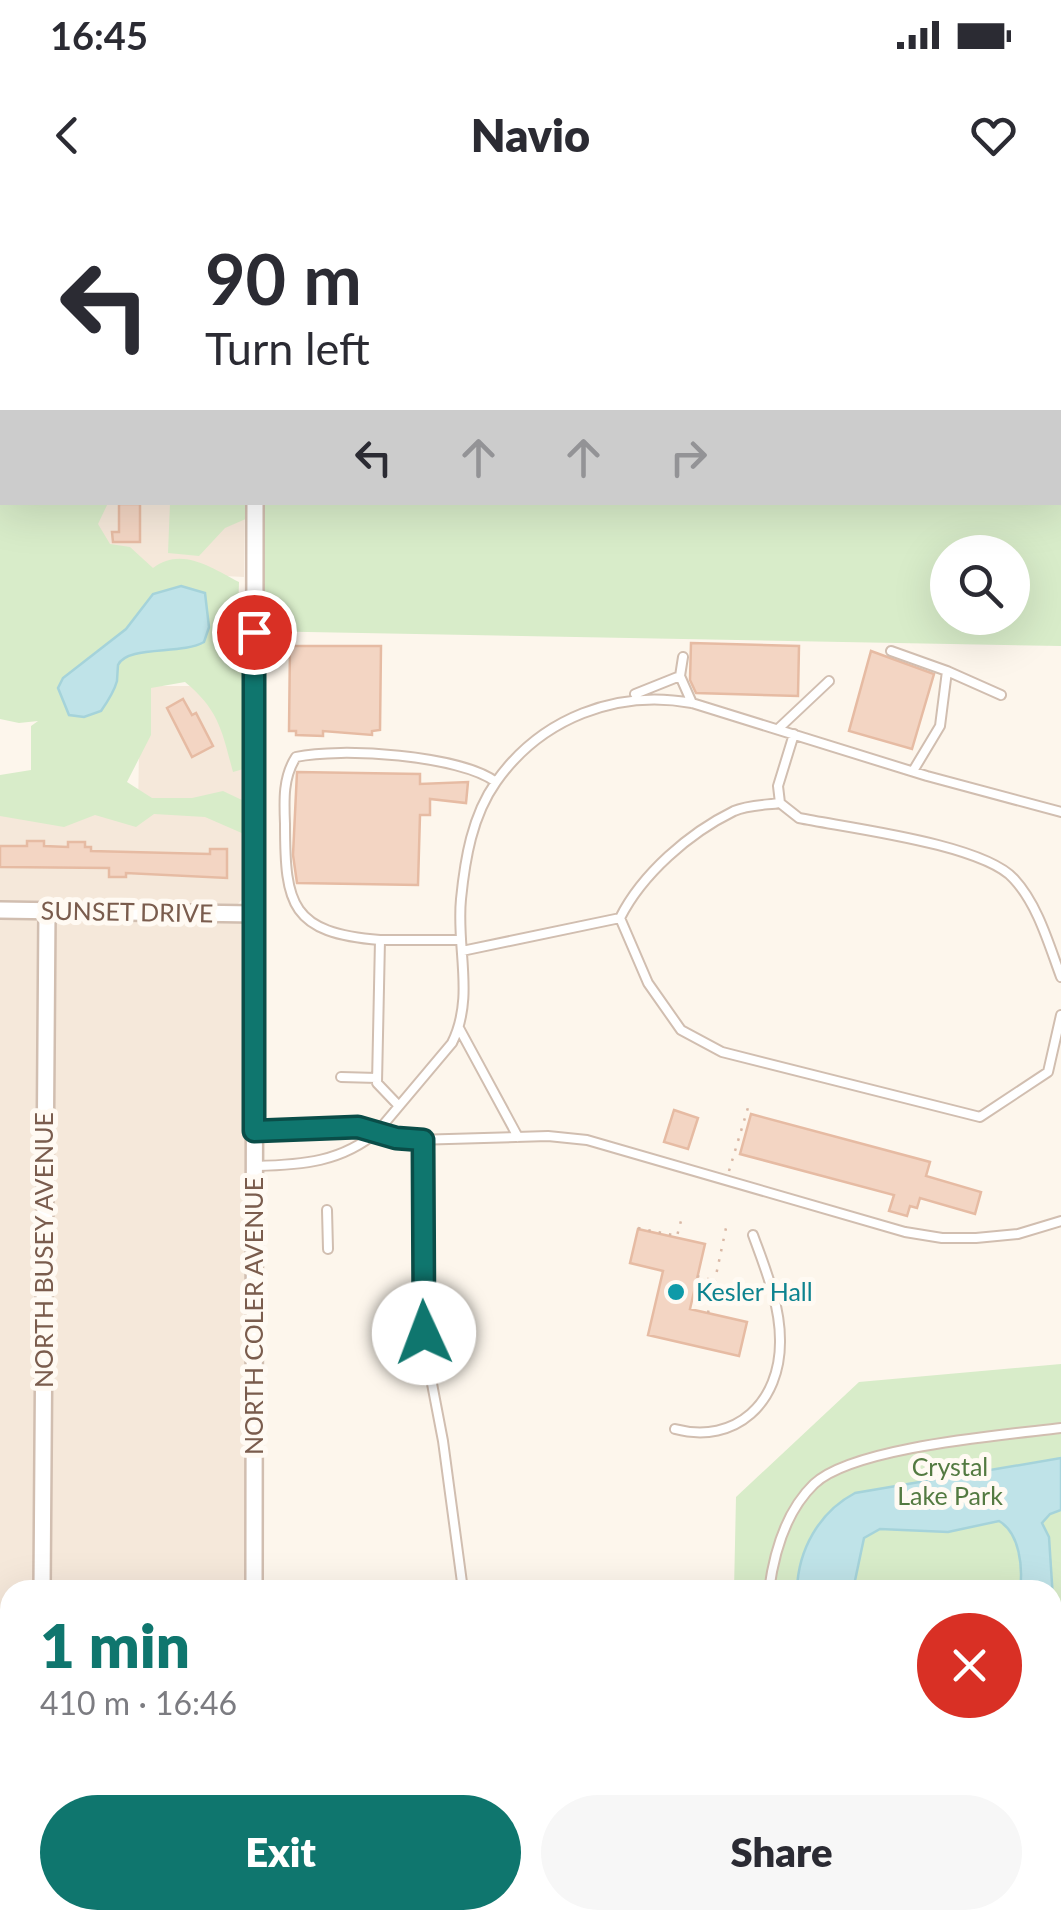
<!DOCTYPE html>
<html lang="en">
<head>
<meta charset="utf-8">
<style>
  :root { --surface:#fff; --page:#f7f7f7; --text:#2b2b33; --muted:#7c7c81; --accent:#0f766e }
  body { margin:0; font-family:Lato,sans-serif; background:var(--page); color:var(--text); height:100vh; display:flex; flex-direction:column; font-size:38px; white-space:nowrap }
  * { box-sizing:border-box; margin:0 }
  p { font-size:32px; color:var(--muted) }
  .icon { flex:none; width:55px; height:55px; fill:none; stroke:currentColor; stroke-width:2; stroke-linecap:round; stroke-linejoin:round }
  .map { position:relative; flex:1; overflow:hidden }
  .panel { position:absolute; left:0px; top:1380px; width:1062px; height:350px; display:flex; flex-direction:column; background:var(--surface); border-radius:30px 30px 0 0; box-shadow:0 10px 40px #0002 }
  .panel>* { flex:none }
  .banner { position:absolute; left:0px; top:0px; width:1062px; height:305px; box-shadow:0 10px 40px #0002; background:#fff; color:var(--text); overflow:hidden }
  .controls { position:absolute; left:930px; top:335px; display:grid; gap:20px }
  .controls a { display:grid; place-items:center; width:100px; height:100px; border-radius:50%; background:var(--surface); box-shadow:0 10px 40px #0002; font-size:50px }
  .pin { position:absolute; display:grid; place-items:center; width:85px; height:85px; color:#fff; margin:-42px; border:5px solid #fff; border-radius:50%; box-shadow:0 2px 10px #0007 }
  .me { position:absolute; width:110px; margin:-55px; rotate:358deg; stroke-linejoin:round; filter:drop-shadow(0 0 8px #0008) }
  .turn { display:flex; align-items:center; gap:35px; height:210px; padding:0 40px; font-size:45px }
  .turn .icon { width:130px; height:130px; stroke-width:2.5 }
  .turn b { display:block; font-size:70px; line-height:85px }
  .lanes { display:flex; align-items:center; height:95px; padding:0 40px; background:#0003; justify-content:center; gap:50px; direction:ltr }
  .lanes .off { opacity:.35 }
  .round { display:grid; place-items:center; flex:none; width:105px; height:105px; border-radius:52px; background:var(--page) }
  .overview { display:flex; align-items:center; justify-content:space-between; height:170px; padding:0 40px }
  h1 { font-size:60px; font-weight:800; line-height:75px; color:var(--accent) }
  .cta { display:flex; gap:20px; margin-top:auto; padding:20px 40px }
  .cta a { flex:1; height:115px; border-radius:60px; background:var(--accent); color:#fff; font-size:40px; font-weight:800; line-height:115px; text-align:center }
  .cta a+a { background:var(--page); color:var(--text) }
  .status { display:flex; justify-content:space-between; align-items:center; height:70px; padding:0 50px; background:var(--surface); direction:ltr }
  .status svg { height:28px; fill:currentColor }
  header { display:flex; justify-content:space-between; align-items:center; height:130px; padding:0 40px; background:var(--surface); font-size:45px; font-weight:800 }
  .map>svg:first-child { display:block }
</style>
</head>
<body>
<div class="status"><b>16:45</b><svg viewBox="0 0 49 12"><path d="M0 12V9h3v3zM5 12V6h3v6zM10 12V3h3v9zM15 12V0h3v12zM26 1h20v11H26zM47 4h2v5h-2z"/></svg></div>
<header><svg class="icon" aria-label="back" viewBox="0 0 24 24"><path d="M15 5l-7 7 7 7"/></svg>Navio<svg class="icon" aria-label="heart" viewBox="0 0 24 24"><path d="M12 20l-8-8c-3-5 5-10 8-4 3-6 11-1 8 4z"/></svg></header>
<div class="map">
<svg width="1061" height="1730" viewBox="0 0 1061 1730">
  <rect width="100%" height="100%" fill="#fdf6ec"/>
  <path fill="#f5e8da" d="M25 303H245L244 377 26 366Z
    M140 486H251L250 690 238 704 0 701V613L138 612Z
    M0 710 254 714V1390H10V1720H39V1730H0Z
    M45 1720H252V1730H45Z
    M254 1720H479V1730H254Z"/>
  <path fill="#d8ecc9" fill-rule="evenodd" d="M255 0H1061V446L254 431 255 303 1060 302V2ZM948 352H1012V418H948Z
    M0 219 2 302 108 303 98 324 110 344 130 347 153 368C181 346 212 368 239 382L238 413 232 445 242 435 248 449 247 568 233 572C222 531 219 510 185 482L151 488V535L127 582 152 598H192L223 591 244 601V634L205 617 154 614 136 627 95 615 64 627 0 616V575L31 570V526L38 521 19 523 0 519Z
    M170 303H248V318L225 328 199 356 168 353Z
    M1061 1164V1730H483L482 1720H1052V1390H734L736 1297 859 1182Z"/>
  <path fill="#bfe3e8" stroke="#a5d3da" stroke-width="2.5" d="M181 386 205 393 209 427 204 442C182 455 127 445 118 465 118 465 117 480 117 481 114 492 108 501 101 511L84 517 69 515 58 488 63 478 126 429 153 394Z
    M1061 1258V1310L1050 1314 1042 1323 1049 1337 1053 1399V1405L1052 1390H1020C1023 1368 1020 1333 999 1321L948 1332 880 1329 864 1338 853 1390H797C798 1350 819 1312 855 1293Z
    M923 1720H991L1000 1730H931Z"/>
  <path fill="#f3d5c3" stroke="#e6bba3" stroke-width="2.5" d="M119 304H140V342H113L112 332H119Z
    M691 443 799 446 798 496 696 493 690 480Z
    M290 446H381L380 530 372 531V535L323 531V536L296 535V531H289Z
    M871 451 934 474 912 549 849 531Z
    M183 499 192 515 196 513 213 546 192 557 167 508Z
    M297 572 420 574V584L468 582 466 603 430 599V615H420L418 685 297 683 293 655Z
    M27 641H44V646L68 647V642H85V647H91V651L210 654V649H227V678L126 673V677H109V668L0 667V646H27Z
    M674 910 698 918 688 949 664 942Z
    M751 914 930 962 926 976 981 992 975 1014 920 998 917 1008 910 1006 907 1016 889 1011 894 995 740 954Z
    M638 1029 705 1044 690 1109 747 1122 739 1156 648 1135 663 1071 630 1063Z"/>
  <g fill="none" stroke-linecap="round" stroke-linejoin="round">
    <defs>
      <path id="service" d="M0 181H2
        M891 451 947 471 940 526 913 571
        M947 471 1001 495
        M680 476 692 503
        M635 494 680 476 683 457
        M778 529 829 481
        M794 534 778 586 780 603 799 618C848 628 983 644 1014 679 1038 705 1049 745 1061 777
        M780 603C766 605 747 605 734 611 689 633 642 674 620 718L648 783 681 830 722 852 980 917 1048 872 1061 815
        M1061 612 927 576 692 503C617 489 541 518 496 582 472 616 465 659 461 699 456 748 475 797 452 843L378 931 414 940 548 936 587 940 905 1032 942 1038H976L1018 1034 1061 1021
        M380 740C291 733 285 705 285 624 284 600 283 577 296 557 340 547 460 555 496 582
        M462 751 620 718
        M459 828 518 937
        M341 877 377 878
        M398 905 377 883 380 740H459
        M254 931 358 927 378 931
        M423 940 424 1142 443 1241 463 1390
        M256 966C302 965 342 962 378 931
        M327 1010 328 1049
        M675 1229C736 1245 781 1202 780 1140 780 1104 765 1068 753 1035
        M769 1390C774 1353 786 1311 814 1284 853 1247 1004 1235 1061 1228
        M887 1720 895 1730
        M817 1730 820 1720"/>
      <path id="minor" d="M255 2V0
        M0 710 254 714
        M42 1390 47 710
        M254 1390 255 302
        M0 1542H10
        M39 1730V1720
        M252 1730V1720
        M479 1730V1720"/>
    </defs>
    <use href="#service" stroke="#d1beb0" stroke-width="12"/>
    <use href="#minor" stroke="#d1beb0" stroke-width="20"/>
    <path stroke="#d9b8a5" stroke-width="2.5" stroke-dasharray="2.5 8" stroke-linecap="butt" d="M949 0 951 2
      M397 2V0
      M1060 83H1061
      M1060 249 1061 251
      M729 971 750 901
      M638 1028 677 1036 682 1017
      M697 1076 715 1081
      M708 1113 726 1028
      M1052 1433 1061 1416
      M841 1730 843 1720"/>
    <use href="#service" stroke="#fff" stroke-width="8"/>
    <use href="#minor" stroke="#fff" stroke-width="15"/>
  </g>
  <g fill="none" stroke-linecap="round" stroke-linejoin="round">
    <defs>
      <path id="route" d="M254 432V931L358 927 396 938 423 940 424 1133"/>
    </defs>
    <use href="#route" stroke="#0a4d48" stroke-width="25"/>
    <use href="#route" stroke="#0f766e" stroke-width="18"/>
  </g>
  <circle fill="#0f9aa8" stroke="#fffaf3" stroke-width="4" cx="676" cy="1092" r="10"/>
  <g text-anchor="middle" stroke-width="10" stroke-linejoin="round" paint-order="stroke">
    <g font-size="25" fill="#7a5c4d" stroke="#fffaf3">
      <text transform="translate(127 712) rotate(1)" y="9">SUNSET DRIVE</text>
      <text transform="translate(44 1050) rotate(-90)" y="9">NORTH BUSEY AVENUE</text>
      <text transform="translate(254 1116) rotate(-90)" y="9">NORTH COLER AVENUE</text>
    </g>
    <g font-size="25" fill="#0d838f" stroke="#fffaf3" text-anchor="start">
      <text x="696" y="1101">Kesler Hall</text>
    </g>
    <g font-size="25" fill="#537a41" stroke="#fffaf3">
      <text x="950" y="1276">Crystal<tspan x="950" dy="29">Lake Park</tspan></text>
    </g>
  </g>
</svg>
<div class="controls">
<a><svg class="icon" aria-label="search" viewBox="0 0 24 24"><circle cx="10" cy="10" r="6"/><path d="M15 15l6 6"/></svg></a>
</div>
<div class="pin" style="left:254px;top:432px;background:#d93025"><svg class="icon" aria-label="arrive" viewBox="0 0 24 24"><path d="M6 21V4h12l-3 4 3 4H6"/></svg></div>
<svg class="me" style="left:424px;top:1133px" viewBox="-20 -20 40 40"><circle r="19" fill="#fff"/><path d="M0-13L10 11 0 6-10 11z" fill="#0f766e"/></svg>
<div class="banner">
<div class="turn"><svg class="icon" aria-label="left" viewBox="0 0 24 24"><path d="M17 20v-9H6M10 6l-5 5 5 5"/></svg><div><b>90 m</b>Turn left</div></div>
<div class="lanes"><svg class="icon" aria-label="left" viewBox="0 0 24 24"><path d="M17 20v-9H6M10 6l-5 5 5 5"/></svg><svg class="icon off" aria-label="ahead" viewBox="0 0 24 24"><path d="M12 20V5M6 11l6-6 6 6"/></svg><svg class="icon off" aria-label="ahead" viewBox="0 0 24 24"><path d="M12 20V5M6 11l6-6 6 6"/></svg><svg class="icon off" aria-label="right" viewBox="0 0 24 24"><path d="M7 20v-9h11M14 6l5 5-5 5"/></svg></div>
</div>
<section class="panel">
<div class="overview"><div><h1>1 min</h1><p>410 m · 16:46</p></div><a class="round" style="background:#d93025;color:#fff"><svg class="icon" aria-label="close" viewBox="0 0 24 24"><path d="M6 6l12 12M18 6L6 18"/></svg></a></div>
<div class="cta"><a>Exit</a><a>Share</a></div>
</section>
</div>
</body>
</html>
